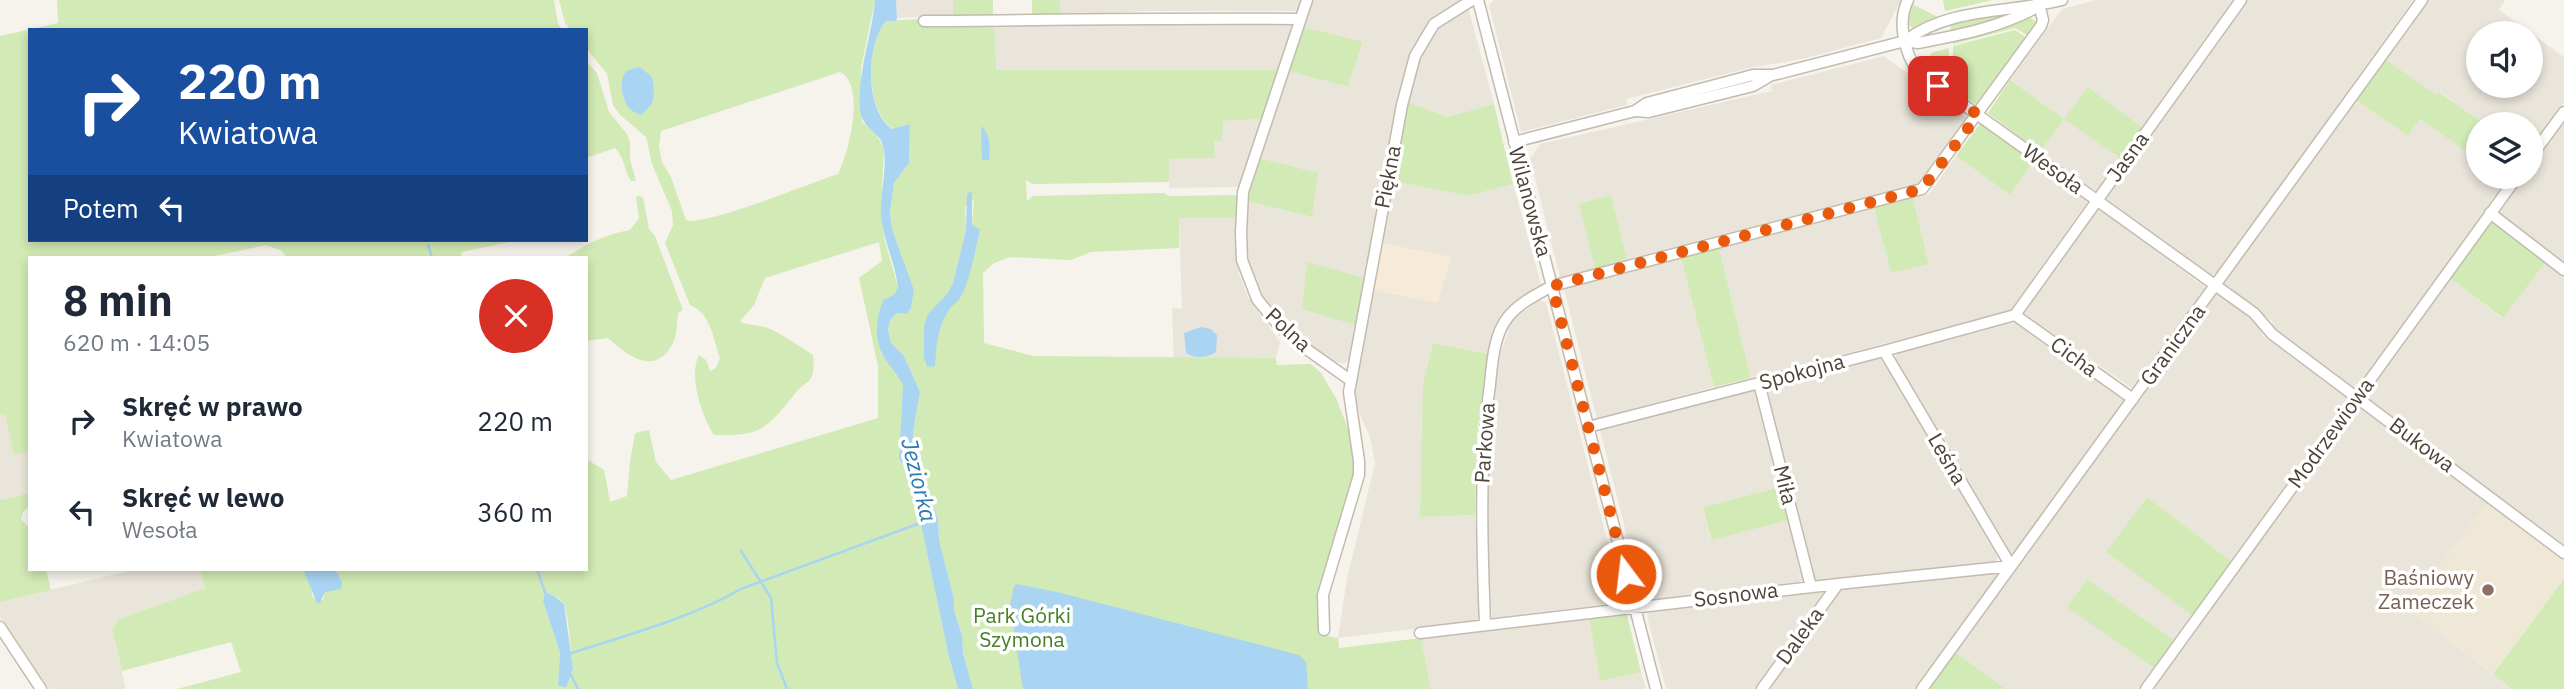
<!DOCTYPE html>
<html lang="pl">
<head>
<meta charset="utf-8">
<style>
  :root { --surface:#fff; --page:#f2f2f3; --text:#1f2937; --muted:#747a83 }
  body { margin:0; font-family:"IBM Plex Sans",sans-serif; background:var(--page); color:var(--text); height:100vh; display:flex; flex-direction:column; font-size:26px; white-space:nowrap }
  * { box-sizing:border-box; margin:0 }
  p { font-size:23px; color:var(--muted) }
  .icon { flex:none; width:38px; height:38px; fill:none; stroke:currentColor; stroke-width:2; stroke-linecap:round; stroke-linejoin:round }
  .map { position:relative; flex:1; overflow:hidden }
  .drawer { position:absolute; left:28px; top:256px; width:560px; height:315px; display:flex; flex-direction:column; background:var(--surface); border-radius:0px; box-shadow:0 4px 10px #0003 }
  .drawer>* { flex:none }
  .guide { position:absolute; left:28px; top:28px; width:560px; height:214px; border-radius:0px; box-shadow:0 4px 10px #0003; background:#1a4fa0; color:#fff; overflow:hidden }
  .tools { position:absolute; left:2466px; top:21px; display:grid; gap:14px }
  .tools a { display:grid; place-items:center; width:77px; height:77px; border-radius:50%; background:var(--surface); box-shadow:0 4px 10px #0003; font-size:35px }
  .pin { position:absolute; display:grid; place-items:center; width:60px; height:60px; color:#fff; margin:-30px; border-radius:14px; box-shadow:0 4px 10px #0006 }
  .me { position:absolute; width:77px; margin:-38px; rotate:345deg; stroke-linejoin:round; filter:drop-shadow(0 0 5px #0008) }
  .turn { display:flex; align-items:center; gap:24px; height:147px; padding:0 35px; font-size:32px }
  .turn .icon { width:91px; height:91px; stroke-width:2.5 }
  .turn b { display:block; font-size:49px; line-height:60px }
  .then { display:flex; align-items:center; height:66px; padding:0 35px; background:#0003; gap:14px; font-size:26px }
  .round { display:grid; place-items:center; flex:none; width:74px; height:74px; border-radius:37px; background:var(--page) }
  .summary { display:flex; align-items:center; justify-content:space-between; height:119px; padding:0 35px }
  h1 { font-size:42px; font-weight:700; line-height:52px }
  ul { padding:0; list-style:none }
  li { display:flex; align-items:center; gap:21px; height:91px; padding:0 35px }
  li div { flex:1 }
  li b { display:block; font-size:26px }
  li em { font-style:normal }
  .map>svg:first-child { display:block }
</style>
</head>
<body>
<div class="map">
<svg width="2564" height="689" viewBox="0 0 2564 689">
  <rect width="100%" height="100%" fill="#f6f3ec"/>
  <path fill="#eae5da" fill-rule="evenodd" d="M896 0H953V15L897 18Z
    M1060 0H1302L1298 11H1144L1060 16Z
    M1313 0H1462L1431 18 1411 51 1398 97 1364 278 1307 263 1356 325 1353 356 1345 363H1340L1331 362 1294 337 1262 300 1247 264 1246 201 1311 217 1258 158 1288 71 1348 87 1363 43 1303 27Z
    M1494 0H1901L1881 38 1802 59 1745 69 1626 99 1627 105 1521 132 1489 5Z
    M2096 0H2233L2142 127 2088 87 2065 118 2120 158 2096 191 2040 152 2064 119 2010 80 2062 9Z
    M2248 0H2413L2216 274H2211L2105 198Z
    M2428 0H2505L2499 10 2564 57V102L2531 148 2530 124H2485L2440 92 2436 96 2385 59ZM2478 33H2530V86H2478Z
    M1468 7 1494 104 1447 117 1408 102 1421 54 1439 25Z
    M1294 24 1278 70H995L994 26Z
    M1884 56 1969 118 1922 183 1627 259 1611 195 1580 204 1595 269 1560 277 1530 159 1540 144 1772 91 1771 85Z
    M2356 100 2408 136 2420 119 2478 160V177H2501L2507 181 2356 390 2273 330 2271 325 2273 322 2222 285Z
    M1261 119 1240 187 1169 188V159L1215 158 1214 141 1223 121Z
    M2564 122V264L2497 213 2524 177H2530L2531 168Z
    M1956 156 2010 195 2033 162 2088 201 2010 311 1751 378 1719 248 1874 208 1891 273 1929 263 1913 198 1929 194Z
    M1393 181 1468 196 1513 184 1541 284 1501 315 1488 354 1433 343 1423 429 1420 517 1475 515 1480 621 1338 638 1347 579 1375 463 1370 437 1352 396 1373 290 1450 257 1381 243Z
    M2098 208 2206 288 2133 389 2023 312Z
    M1179 218H1235L1239 274 1248 297 1280 342 1276 358 1174 359 1172 308 1182 309Z
    M1681 258 1714 387 1597 419 1564 289Z
    M2545 263 2564 278V546L2365 396 2450 278 2502 318Z
    M2217 292 2255 317 2263 336 2349 398 2231 561 2147 497 2107 552 2192 615 2174 640 2087 579 2068 606 2154 668 2139 689H2006L1955 652Z
    M1539 299 1546 303 1623 602 1492 618 1486 511 1489 435 1499 357 1512 321Z
    M2017 322 2125 401 2015 553 2009 554 1895 359 1897 353Z
    M1882 357 1998 556 1996 562 1815 581 1766 387Z
    M1755 390 1780 487 1703 507 1710 539 1789 520 1805 581 1650 600 1642 595 1600 430Z
    M2359 404 2488 503 2407 608 2512 689H2154Z
    M5 413 14 454 30 451V493L0 500V415Z
    M137 569H199L207 588 119 619 112 630 126 689H49L0 617V602Z
    M2002 571 1915 689H1767L1839 588Z
    M1829 589 1757 689H1666L1647 616 1652 610Z
    M1589 618 1600 681 1641 672 1646 689H1431L1421 638Z"/>
  <path fill="#f7ead8" d="M1381 243 1451 257 1438 303 1373 290Z"/>
  <path fill="#efe8d6" d="M2488 503 2564 560V579L2493 674 2407 608Z"/>
  <path fill="#d2eab5" fill-rule="evenodd" d="M57 0H554L558 24 562 30H30V240H518L462 252 461 257H287L280 250 266 245 210 257H30V451L14 455 5 414 0 415V36L58 23Z
    M559 0H875L861 68 862 122 875 133 884 148 881 211 884 238 898 287 894 295 881 353 898 374 903 385 899 459 908 469 912 481 949 657 958 689H177L241 672 231 642 122 671 112 629 119 619 206 588 199 569H303L310 583 313 598 323 600 325 592 331 589 337 572 335 569H586V459L604 470 610 502 627 496 630 462 635 433 649 430 656 462 671 480 878 418V366L859 278 882 261 879 242 765 278 754 305 740 321C750 327 758 324 768 328 784 335 799 346 813 355 816 386 808 377 793 396 766 430 759 436 714 435 702 416 688 377 699 355L706 360 710 371 716 368 720 358C713 339 711 313 690 305L665 243 673 225 672 211 652 164 646 137 620 115 613 105 607 74 586 48V30H571L565 23ZM631 69 630 109C622 96 618 81 631 69ZM840 72C866 84 849 153 838 174 813 182 704 227 686 220L671 177 662 162 659 147 661 131ZM545 592C552 595 561 598 564 605 569 617 571 653 573 668L558 686 560 652 543 601Z
    M953 0H993V15H953Z
    M1032 0H1060V16L1032 15Z
    M1943 0H1993L1945 11Z
    M1912 4 1942 19 1914 29 1906 22 1907 15Z
    M2029 8 1991 24 1951 32 1950 24 1984 14Z
    M2029 17 2037 22 2027 35 2015 28 1953 44V40Z
    M922 19 994 24 996 70H1278L1261 119 1223 121 1222 141H1214L1215 158 1169 159V182L1032 184 1026 180 1027 201 1033 196 1164 193 1169 196 1239 195 1235 218H1179V248L1091 252 1071 260 1010 257 994 263 983 273 984 343 1033 356 1276 358 1277 365 1311 364 1321 373 1336 398 1354 444V481L1318 634 1338 638 1339 648 1421 638 1431 689H973L963 653 962 635 954 611V599L939 540 938 519 913 445V432L920 392 904 356 891 343 888 329 891 319 897 313 907 314 911 308 914 290 892 229 890 212 894 183 909 163 910 124 893 129C864 109 866 46 886 21ZM974 200 972 225 980 231C975 252 970 274 962 294 959 300 955 302 951 306 940 320 934 340 936 357L928 314 949 293 953 283 966 230 965 207Z
    M1303 27 1363 42 1348 87 1288 71Z
    M2015 30 2024 36 2026 41 1978 106 1952 87 1953 46Z
    M1949 48V87L1923 71 1926 60 1933 52Z
    M2385 59 2436 95 2439 92 2485 124H2478V160L2420 119 2408 136 2356 100Z
    M586 61 597 73 609 112 627 134 630 143V159L636 181H631C624 171 624 156 615 148L586 158Z
    M2010 80 2064 119 2088 87 2142 127 2120 158 2064 119 2040 152 1988 113Z
    M1408 102 1447 117 1494 104 1513 184 1468 196 1393 181Z
    M1980 124 2033 162 2010 195 1956 156Z
    M1258 158 1318 173 1312 217 1246 201Z
    M1611 195 1627 259 1595 269 1579 204Z
    M639 196 643 197 649 229 655 236 683 310 678 313C677 323 677 337 672 345 653 377 627 355 608 338L586 341V257H566C587 244 606 234 630 230L639 218 636 197Z
    M1913 198 1929 264 1891 273 1874 208Z
    M2492 222 2545 263 2503 318 2450 278Z
    M1719 248 1751 378 1714 387 1681 258Z
    M1307 262 1364 278 1356 325 1302 309Z
    M1433 343 1488 354 1477 434 1475 515 1420 517 1423 385Z
    M1780 487 1789 520 1711 540 1703 507Z
    M30 493V505L23 512 21 519 30 529V569H46L51 590 0 602V500Z
    M2147 497 2231 561 2192 615 2106 552Z
    M2087 579 2174 640 2154 668 2067 607Z
    M2564 579V689H2512L2493 674Z
    M1627 615 1641 672 1600 681 1589 618Z
    M1955 652 2006 689H1927Z"/>
  <path fill="#a9d4f2" d="M875 0H896L897 18 896 21H886C866 45 864 109 892 129L910 124 909 163 894 183 890 212 892 229 914 290 911 308 907 314 897 313 891 319 888 329 891 343 904 356 920 392 913 432V445L938 519 939 540 954 599V611L962 635 963 653 973 689H958L949 657 912 481 908 469 899 459 903 385C897 372 885 362 881 351 874 333 877 317 883 300L894 295 898 287C895 262 883 240 881 215 880 193 887 171 884 150 882 130 860 131 860 106 858 69 872 36 875 0Z
    M640 67 652 77C655 94 656 104 641 115 637 113 633 112 630 109 623 103 619 83 624 75 627 69 634 68 640 67Z
    M981 126C991 134 990 148 989 160H982Z
    M972 191V225L980 230C976 247 969 285 960 298 957 303 952 305 949 310 936 331 937 344 935 366L927 367 924 357V326L928 314 948 293 953 283 966 230 967 194Z
    M1201 327 1211 329 1217 335 1216 352C1207 358 1195 359 1186 353L1184 333Z
    M303 569H335L342 582 341 589 325 592 320 603H317Z
    M1017 584 1061 593 1299 655 1306 662 1308 689H1023L1010 605 1014 586Z
    M545 592 554 596 564 604 573 668 566 687 558 686 560 652 543 601Z"/>
  <g fill="none" stroke-linecap="round" stroke-linejoin="round">
    <path stroke="#a9d4f2" stroke-width="2.5" d="M428 245 432 257
      M741 551 771 598 777 663 787 689
      M537 569 546 595
      M569 654C626 635 689 619 741 589L923 522
      M571 675 578 689"/>
    <defs>
      <path id="street" d="M1307 0 1243 192 1241 233 1242 260 1257 299 1280 327 1295 341 1350 380
        M1478 0 1656 689
        M1908 0C1897 21 1904 52 1918 72L2254 313 2272 334 2564 553
        M924 21C1049 20 1174 18 1300 19
        M1905 41C1949 7 2010 13 2062 0
        M1635 111 1647 103 1753 75H1773L1905 41 1918 43C1960 35 2002 27 2039 6
        M1514 142 1635 111 1649 112 1753 86 1770 76
        M2530 158 2564 112
        M2490 213 2564 270
        M2015 315 2241 0
        M2015 315 2133 399
        M1759 383 1811 587
        M1588 427 1884 351 2015 315
        M1485 625C1482 544 1479 464 1490 384 1492 363 1494 334 1508 317 1519 303 1536 295 1552 286L1922 189 2041 26 2043 20 2038 0
        M0 627 41 689
        M1324 630 1323 595 1359 475V461L1349 392 1402 105 1415 56 1434 24 1472 0
        M1420 633 1838 584 2011 566 1884 351
        M1762 689 1838 584
        M1922 689 2422 0
        M2146 689 2517 177"/>
    </defs>
    <use href="#street" stroke="#c2bbae" stroke-width="13"/>
    <use href="#street" stroke="#fff" stroke-width="10"/>
  </g>
  <g fill="none" stroke-linecap="round" stroke-linejoin="round">
    <path stroke="#ea580c" stroke-width="12" stroke-dasharray="0 21.6" d="M1626 574 1552 286 1922 189 1978 115 1938 86"/>
  </g>
  <circle fill="#8d6e63" stroke="#fff" stroke-width="2.5" cx="2488" cy="590" r="7"/>
  <g text-anchor="middle" stroke-width="7" stroke-linejoin="round" paint-order="stroke">
    <g font-size="21" fill="#4b4439" stroke="#fff">
      <text transform="translate(2128 157) rotate(-54)" y="7">Jasna</text>
      <text transform="translate(2053 169) rotate(36)" y="7">Wesoła</text>
      <text transform="translate(1388 177) rotate(-79)" y="7">Piękna</text>
      <text transform="translate(1530 202) rotate(75)" y="7">Wilanowska</text>
      <text transform="translate(1288 330) rotate(43)" y="7">Polna</text>
      <text transform="translate(2173 345) rotate(-54)" y="7">Graniczna</text>
      <text transform="translate(2074 357) rotate(36)" y="7">Cicha</text>
      <text transform="translate(1802 372) rotate(-15)" y="7">Spokojna</text>
      <text transform="translate(2331 433) rotate(-54)" y="7">Modrzewiowa</text>
      <text transform="translate(1485 443) rotate(-86)" y="7">Parkowa</text>
      <text transform="translate(2422 445) rotate(37)" y="7">Bukowa</text>
      <text transform="translate(1947 459) rotate(60)" y="7">Leśna</text>
      <text transform="translate(1785 485) rotate(76)" y="7">Miła</text>
      <text transform="translate(1736 595) rotate(-7)" y="7">Sosnowa</text>
      <text transform="translate(1800 636) rotate(-54)" y="7">Daleka</text>
    </g>
    <g font-size="21" fill="#785e54" stroke="#fff" text-anchor="end">
      <text x="2474" y="585">Baśniowy<tspan x="2474" dy="24">Zameczek</tspan></text>
    </g>
    <g font-size="21" fill="#4a7f2a" stroke="#fff">
      <text x="1022" y="623">Park Górki<tspan x="1022" dy="24">Szymona</tspan></text>
    </g>
    <g font-size="23" font-style="italic" fill="#2e7ab2" stroke="#fff">
      <text transform="translate(919 480) rotate(76)" y="8">Jeziorka</text>
    </g>
  </g>
</svg>
<div class="tools">
<a><svg class="icon" aria-label="sound" viewBox="0 0 24 24"><path d="M4 9h4l5-4v14l-5-4H4zM17 9q2 3 0 6"/></svg></a>
<a><svg class="icon" aria-label="layers" viewBox="0 0 24 24"><path d="M12 4l9 5-9 5-9-5zM3 14l9 5 9-5"/></svg></a>
</div>
<div class="pin" style="left:1938px;top:86px;background:#d93025"><svg class="icon" aria-label="arrive" viewBox="0 0 24 24"><path d="M6 21V4h12l-3 4 3 4H6"/></svg></div>
<svg class="me" style="left:1626px;top:574px" viewBox="-20 -20 40 40"><circle r="17" fill="#ea580c" stroke="#fff" stroke-width="3"/><path d="M0-11L8 9 0 5-8 9z" fill="#fff"/></svg>
<div class="guide">
<div class="turn"><svg class="icon" aria-label="right" viewBox="0 0 24 24"><path d="M7 20v-9h11M14 6l5 5-5 5"/></svg><div><b>220 m</b>Kwiatowa</div></div>
<div class="then">Potem<svg class="icon" aria-label="left" viewBox="0 0 24 24"><path d="M17 20v-9H6M10 6l-5 5 5 5"/></svg></div>
</div>
<section class="drawer">
<div class="summary"><div><h1>8 min</h1><p>620 m · 14:05</p></div><a class="round" style="background:#d93025;color:#fff"><svg class="icon" aria-label="close" viewBox="0 0 24 24"><path d="M6 6l12 12M18 6L6 18"/></svg></a></div>
<ul>
<li><svg class="icon" aria-label="right" viewBox="0 0 24 24"><path d="M7 20v-9h11M14 6l5 5-5 5"/></svg><div><b>Skręć w prawo</b><p>Kwiatowa</p></div><em>220 m</em></li>
<li><svg class="icon" aria-label="left" viewBox="0 0 24 24"><path d="M17 20v-9H6M10 6l-5 5 5 5"/></svg><div><b>Skręć w lewo</b><p>Wesoła</p></div><em>360 m</em></li>
</ul>
</section>
</div>
</body>
</html>
